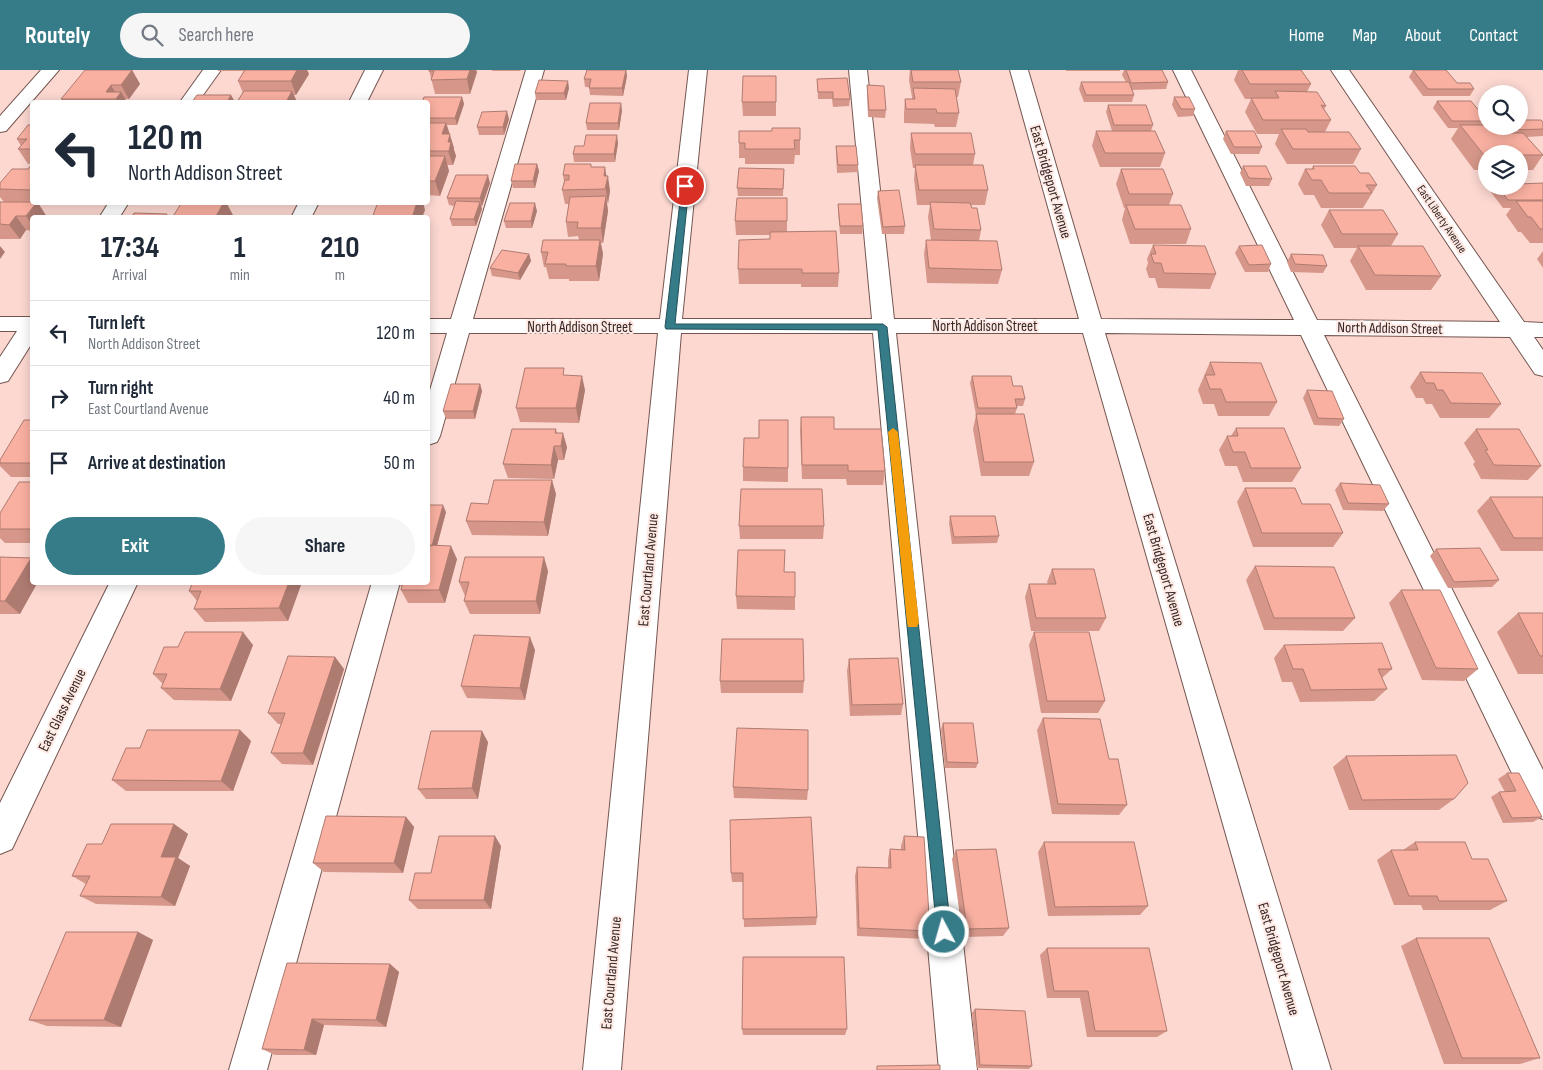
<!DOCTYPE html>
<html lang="en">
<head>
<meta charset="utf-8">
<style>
  :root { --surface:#fff; --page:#f6f6f7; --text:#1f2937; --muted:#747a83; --line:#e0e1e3; --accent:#367b88 }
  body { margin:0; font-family:"Sofia Sans Condensed",sans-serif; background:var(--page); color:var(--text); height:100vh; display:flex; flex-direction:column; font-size:19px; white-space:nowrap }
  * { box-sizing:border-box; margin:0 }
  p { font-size:16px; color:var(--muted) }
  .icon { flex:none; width:28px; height:28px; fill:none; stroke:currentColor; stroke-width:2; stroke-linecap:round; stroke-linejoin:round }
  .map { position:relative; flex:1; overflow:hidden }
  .side { position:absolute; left:30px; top:145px; width:400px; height:370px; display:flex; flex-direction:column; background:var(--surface); border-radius:5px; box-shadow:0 2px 12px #0003 }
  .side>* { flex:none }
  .guide { position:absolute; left:30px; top:30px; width:400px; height:105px; border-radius:5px; box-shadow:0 2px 12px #0003; background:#fff; color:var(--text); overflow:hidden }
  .fabs { position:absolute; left:1478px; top:15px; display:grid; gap:10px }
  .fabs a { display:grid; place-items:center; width:50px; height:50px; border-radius:50%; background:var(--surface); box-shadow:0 2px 12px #0003; font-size:25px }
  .pin { position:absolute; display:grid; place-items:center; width:42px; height:42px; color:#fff; margin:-21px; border:2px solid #fff; border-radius:50%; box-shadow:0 1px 5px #0007 }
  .me { position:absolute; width:55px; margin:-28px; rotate:354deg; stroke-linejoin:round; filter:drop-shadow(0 0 4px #0008) }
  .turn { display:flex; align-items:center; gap:18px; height:105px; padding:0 15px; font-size:22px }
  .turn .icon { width:65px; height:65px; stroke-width:2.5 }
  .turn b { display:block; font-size:35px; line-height:42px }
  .eta { display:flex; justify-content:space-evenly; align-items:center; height:85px; text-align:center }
  .eta b { font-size:30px; font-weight:700; line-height:35px }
  .primary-button { display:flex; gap:10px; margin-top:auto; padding:10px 15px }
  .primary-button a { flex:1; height:58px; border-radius:30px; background:var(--accent); color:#fff; font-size:20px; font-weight:700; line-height:58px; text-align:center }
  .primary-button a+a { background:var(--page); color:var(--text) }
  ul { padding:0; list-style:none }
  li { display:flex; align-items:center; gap:15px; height:65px; padding:0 15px; border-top:1px solid var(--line) }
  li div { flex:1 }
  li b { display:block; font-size:19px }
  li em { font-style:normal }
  header { display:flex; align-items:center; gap:30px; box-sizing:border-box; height:70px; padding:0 25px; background:var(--accent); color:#fff }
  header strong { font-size:24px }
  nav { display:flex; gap:28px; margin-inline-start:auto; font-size:18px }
  .search { width:350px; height:45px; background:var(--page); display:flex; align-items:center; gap:12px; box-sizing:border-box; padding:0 18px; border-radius:28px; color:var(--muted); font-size:19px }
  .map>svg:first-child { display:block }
</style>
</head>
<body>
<header>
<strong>Routely</strong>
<div class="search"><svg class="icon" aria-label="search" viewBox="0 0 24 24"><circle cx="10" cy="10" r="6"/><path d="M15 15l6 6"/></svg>Search here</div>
<nav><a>Home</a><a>Map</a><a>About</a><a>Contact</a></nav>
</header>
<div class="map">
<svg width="1543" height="1000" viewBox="0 0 1543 1000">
  <rect width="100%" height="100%" fill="#fcd8d1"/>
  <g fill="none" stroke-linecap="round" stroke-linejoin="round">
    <defs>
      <path id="minor" d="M41 0H59L6 61 0 62V46Z
        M203 0H221L198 32H180Z
        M365 0H383L367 32H349Z
        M526 0H544L473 249H660L689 0H707L682 249H872L849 0H867L894 249H1079L1010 0H1028L1101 249 1294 250 1173 0H1191L1317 250 1500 252 1331 0H1349L1524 252 1543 253V267H1534L1543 280V306L1535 304 1510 267 1324 265 1543 700V749L1532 745 1301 265 1105 263 1331 1000H1293L1083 263H896L977 1000H939L873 263H681L621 1000H583L658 263H469L440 366 437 372 428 375V327L447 263H428V249H451Z
        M109 132H129L119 148H99Z
        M299 132H319L311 148H291Z
        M0 247H32V273L8 311 0 313V287L17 261H0Z
        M110 512H138L12 779 0 784V733Z
        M372 512H400L267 1000H229Z"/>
    </defs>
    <use href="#minor" stroke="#745650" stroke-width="2"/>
    <use href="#minor" fill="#fff" fill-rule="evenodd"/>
  </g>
  <path fill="#d6978a" d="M132 0 140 14 129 29H125L127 32H64L61 29Z
    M218 0H307L309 4 296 25H294L297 32H237L243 23 238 11 244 1H218Z
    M429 0H476L477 2 470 24H435Z
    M492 0H521L520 1H492Z
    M626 0 627 6 623 26 590 25 589 17H585L584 9Z
    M910 0H958L961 12 958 27H956L959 43 956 57H935L934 54 904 53V43L905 29H912V27L909 10Z
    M1066 0H1120V1H1066Z
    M1124 0H1162L1168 12 1166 19 1132 20 1134 25 1132 32H1084L1079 19 1081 12H1126L1122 5Z
    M1238 0H1301L1311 14 1307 22 1326 36 1324 39 1331 50 1325 62 1361 79 1353 94H1287L1275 74 1279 64H1257L1245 42 1251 29H1245L1234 10Z
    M1413 0H1446L1457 13 1474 19 1470 26H1423L1409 7Z
    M776 6V46H743L742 32Z
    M817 9 850 29 849 36 833 37 832 29H818Z
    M867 15 886 40 885 48 868 47 867 23Z
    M569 18 566 30H536L535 23Z
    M462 27 464 34 457 55H447L454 78V80L456 86 453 95H447L449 101 440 126 428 125V32Z
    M1174 27 1195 39 1193 46 1178 47 1172 35Z
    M1437 31 1486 49V53L1485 55 1486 56H1519L1543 52V66L1527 67 1543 85 1533 100H1519V84H1486V100H1474L1451 69 1458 58H1448L1433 38Z
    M1108 35 1153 55 1151 61 1165 83 1160 97H1100L1092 76 1096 61H1112L1106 42Z
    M622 40 619 60H587L586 53Z
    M509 49 504 65H479L477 57Z
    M32 55V132H54L53 134H39L47 147 32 148V161L26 160 20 169H0V132H4L0 127V113L28 99 32 94H28L18 79 21 76 17 69Z
    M772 61 800 70V85H795L794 94H745V88H739V73Z
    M1226 61 1262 77 1259 84H1231L1223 69Z
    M911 63 975 84 973 95 988 120 985 135H971L972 138 981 160 979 171 1002 200 998 214 927 213 924 184 926 170H931L928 147 930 135H917L914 109 915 98H913L910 78Z
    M618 73 615 92H574L573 84 584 76Z
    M836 76 858 95V102L837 103 836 83Z
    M537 94 539 101 535 118H513L511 111Z
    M1243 96 1272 109 1269 116H1246L1240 103Z
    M1313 96 1360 103 1377 115 1363 138H1321L1314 125H1304L1298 114 1305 99H1312Z
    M591 97 607 106 610 121 607 134 608 141 603 173H601L603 184 599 211H569V209H549L546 197H544L541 182 579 170 578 166 568 167 566 152 569 134H565L562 120 564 112 563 105Z
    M784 99 783 126H738L737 118Z
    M1121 99 1173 124 1169 135 1191 159 1186 174H1130L1122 150 1125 138H1124L1116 114Z
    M490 113 482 136H481L482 139 476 156H452L450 149 454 136 449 135 447 128Z
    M1543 113V173H1530L1521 162H1518L1506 145 1511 138H1503L1487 117 1488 116H1519Z
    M878 121 905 156 904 164H882L877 128Z
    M787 128V162L839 203 838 217H801V214H739L738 199 770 169V165H736L735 151Z
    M838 134 863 156 862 164H840L838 141Z
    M1329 140 1398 164 1391 176 1441 206 1431 220H1366L1350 191 1357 178H1334L1321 155Z
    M537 141 532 158H506L504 151Z
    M1153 175 1216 204 1210 219 1158 218 1155 208H1149L1146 199 1148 193 1147 189Z
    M1239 176 1271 194 1268 202H1245L1235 183Z
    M1543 181V198L1537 189Z
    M529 184 531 191 520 210 492 206 490 198Z
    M1291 184 1327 196 1323 203 1291 202 1287 192Z
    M1210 292 1277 332 1269 346H1218L1214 334H1203L1198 320Z
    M1420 302 1501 334 1489 348H1440L1432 334H1426L1423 328H1416L1410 317Z
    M565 305 585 320 579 353 520 352 516 338Z
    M972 306 1013 316 1025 329 1023 336H1016L1017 338 1015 344 1034 392 1029 406H981L973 359 976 345 970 313Z
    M480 314 482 321 475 349H446L443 341Z
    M1307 320 1344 349 1339 356 1314 355 1303 328Z
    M801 347 834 359 885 401 883 415H847L846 409H802L800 361Z
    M32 350V407H11L0 396V390Z
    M788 350V412L743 411V397L759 368Z
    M1236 358 1301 398 1292 412H1243L1237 396H1225L1219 380 1227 366H1231Z
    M556 359 557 363 567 377 564 390H558L554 409 508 408 503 394Z
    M1476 359 1541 396 1528 410 1481 409 1473 394 1475 392 1464 373Z
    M32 412V473H5L0 468V443Z
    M1340 413 1389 434 1383 441 1343 440 1335 420Z
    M1245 418 1343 463 1333 477H1253L1237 432Z
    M556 424 548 466 472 465 466 451 488 434Z
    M1490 427H1543V481H1501L1477 441Z
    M428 435 446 442 437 476 457 489 445 533H408L401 520 402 516H400L398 512H428Z
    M950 446 999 466 997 473 952 474 949 453Z
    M739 456H824L823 469H740Z
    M1436 479 1499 510 1492 517 1448 518 1430 486Z
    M0 487 31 488 32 489V512L20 544H0Z
    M1255 496 1355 548 1343 561 1264 560 1246 510Z
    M1052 499 1106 548 1099 561H1031L1025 527 1029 514H1048L1047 512Z
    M548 501 540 544H470L464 531 466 526H465L459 512Z
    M193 512H302L288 551 205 552 194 539 197 531 189 521Z
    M1401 520 1478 599 1464 611 1422 610 1389 533Z
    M736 526 795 527V540L737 539Z
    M1518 543H1543V604H1518L1497 562Z
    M1034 562 1105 631 1098 643H1041L1029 575Z
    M253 575 231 631 174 630 161 618 163 614 153 604Z
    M1284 575 1392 599 1382 608 1387 619 1374 631 1300 632 1292 612H1282L1274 588Z
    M535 580 525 630 467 628 461 616Z
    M335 587 344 599 313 695 282 694 271 683 281 654H278L268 643Z
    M849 589 903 634 901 645 850 646 847 601Z
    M720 611H804L803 623H721Z
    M1043 648 1109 689 1127 735 1119 745 1052 744 1037 660Z
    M943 653 978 693 976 698H945L941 659Z
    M240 660 251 671 233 721H126L112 710Z
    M488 672 478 729H426L418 719Z
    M1346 686 1454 729 1439 740H1349L1333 697Z
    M1507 703 1542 747 1533 752 1503 753 1491 727 1499 722H1505L1498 709Z
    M733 717 808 720 807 730 734 728Z
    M406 747 414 757 403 803 324 802 313 793Z
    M730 750 817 847 816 855 744 857 743 812H732L731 803Z
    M174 754 188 764 178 788 190 796 175 836 96 834 80 826 86 814 72 806 102 774Z
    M904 766 930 861 926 869 857 866 855 806 857 797 888 798V789L890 779 901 780V776Z
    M1044 772 1148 836 1140 845 1048 846 1038 782Z
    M1415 772 1472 789 1507 831 1490 840H1423L1421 835H1394L1377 790 1391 780H1403Z
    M501 776 491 839H418L409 830 431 803Z
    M956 780 1009 858 1003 866 963 867 952 789Z
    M138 862 153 870 121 957 47 956 29 950Z
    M1416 868 1540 988 1520 994H1444L1401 876Z
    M1047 878 1167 961 1157 967H1087L1080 928H1047L1040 885Z
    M390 894 399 902 386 957 324 955 316 985H275L262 979Z
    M975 939 1032 996 1029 999 977 998 972 943Z
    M742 959H847L845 965H743Z"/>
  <path fill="#ae7b71" d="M132 0 140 14 129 29 121 15Z
    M297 0H307L309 4 296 25 291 11Z
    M470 0H476L477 2 470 24 467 9Z
    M626 0 627 6 623 26 622 18Z
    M568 11 569 18 566 30 564 23Z
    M111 15 117 26 121 22 127 32H118L116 29 106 22Z
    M292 21 297 32H286Z
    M231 25 235 32H227Z
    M462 27 464 34 457 55 455 48Z
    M621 33 622 40 619 60 618 53Z
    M507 41 509 49 504 65 503 57Z
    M446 53 454 78V80L456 86 453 95 442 64Z
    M617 65 618 73 615 92 614 84Z
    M445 86 449 101 440 126 435 111Z
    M537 94 539 101 535 118 533 111Z
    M605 97 607 110 608 106 610 121 608 134 604 106Z
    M488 105 490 113 482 136 480 128Z
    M606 126 608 141 603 173 601 158Z
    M37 132 47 147 32 148V155L26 146Z
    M224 132H226L233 145 231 148H215Z
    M417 132H423L425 140 422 148H412Z
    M480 132 482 139 476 156 474 149Z
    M535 133 537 141 532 158 531 151Z
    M16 146 26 160 20 169 9 155Z
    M600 170 603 184 599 211 596 196Z
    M0 176 5 182 0 189Z
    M529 184 531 191 520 210 518 203Z
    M582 306 585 320 579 353 576 338Z
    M480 314 482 321 475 349 473 341Z
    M563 363 567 377 564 390 561 376Z
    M554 376 558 390 554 409 551 395Z
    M552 410 556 424 548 466 544 452Z
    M443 435 446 442 435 483 432 476Z
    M451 476 457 489 445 533 439 520Z
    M544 487 548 501 540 544 536 531Z
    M31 488 32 489V512H38L20 544 5 531Z
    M289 512H302L288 551 279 538Z
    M243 562 253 575 231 631 220 619Z
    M530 567 535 580 525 630 520 618Z
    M335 587 344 599 313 695 303 683Z
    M240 660 251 671 233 721 221 711Z
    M482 661 488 672 478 729 472 718Z
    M406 747 414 757 403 803 394 793Z
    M174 754 188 764 178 788 190 796 175 836 161 827V787Z
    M495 766 501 776 491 839 484 830Z
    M138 862 153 870 121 957 104 950Z
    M390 894 399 902 386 957 376 950Z
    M312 949 324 955 316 985 304 980Z"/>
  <path fill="#f9b0a1" stroke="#ae7b71" d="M85 0H132L121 15H111L106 22H121L116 29H61Z
    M245 0H297L291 11H238Z
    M429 0H470L467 9 431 10 434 1H429Z
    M587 0H626L622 18H589L591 9H584Z
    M911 0H958L961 12H913Z
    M1126 0H1162L1168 12 1131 13Z
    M1242 0H1301L1311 14H1250Z
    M1413 0H1446L1457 13H1470L1474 19H1428Z
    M743 6H776V32H742Z
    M847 8 850 29H833V22H818L817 9Z
    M539 10 568 11 564 23H535Z
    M1081 12H1129L1134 25H1086Z
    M867 15 884 16 886 40H869Z
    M913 18 955 19 959 43H937L936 39H906L905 29H915Z
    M244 21H292L286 32H237Z
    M1275 21 1317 22 1326 36 1321 35 1331 50H1263L1251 28H1279Z
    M197 25H231L227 32H192Z
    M424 27H462L455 48H428V32H422Z
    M1174 27H1189L1195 39H1181Z
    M1437 31H1471L1486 49V51H1452Z
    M590 33H621L618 53H586Z
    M1108 35H1146L1153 55H1114Z
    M507 41 503 57H477L482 42Z
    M1519 50H1541L1543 52V59L1509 60 1506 56H1519Z
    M428 53H446L442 64H450L448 72H451L449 81H428Z
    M28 55H32V79H18L27 69H17Z
    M1460 55H1486V56H1498L1503 63H1523L1543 85H1519V84H1486V85H1484Z
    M772 58H800V70H794L795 79H745V73H739V61H772Z
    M1281 59H1306L1308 62H1349L1361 79H1293Z
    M1096 61H1155L1165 83H1105Z
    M1226 61H1254L1262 77H1234Z
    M911 63H971L975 84H915Z
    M586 65H617L614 84H573L575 76H584Z
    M836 76H856L858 95H838Z
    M428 86H445L435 111H428Z
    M32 94V120L0 119V113L12 99H28Z
    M515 94H537L533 111H511Z
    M565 94H591V97H605L604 106H608L605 119 562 120 565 110H569V105H563Z
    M915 95H983L988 120H919Z
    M1243 96H1266L1272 109 1249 108Z
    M1313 96H1355L1360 103H1369L1377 115H1366L1372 123H1329L1321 110H1312L1305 99H1314Z
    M739 98 784 99 783 119 737 118Z
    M1121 99H1163L1173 124H1129Z
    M456 105H488L480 128H447Z
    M1543 113V130H1508L1497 116H1519V114Z
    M899 120 905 156 883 157 878 121Z
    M606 126 601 158H577L578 152H566L570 127Z
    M737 128H787V151H735Z
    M456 131 480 132 474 149H450Z
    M1516 131H1543V159H1540L1531 147H1528Z
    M0 132H37L26 146H16L9 155 0 154Z
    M182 132H224L215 148H172Z
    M378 132H417L412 148H372Z
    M930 132 970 133 972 138H977L981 160 934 159Z
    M510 133H535L531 151H504Z
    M838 134H861L863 156H840Z
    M1126 135H1181L1191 159H1135Z
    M1329 140H1383L1398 164H1342Z
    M134 143 167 144 165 148H131Z
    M836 161 839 203H802V199H738L739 170 770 169V162Z
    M543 170H600L596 196H566V194H545L548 182H541Z
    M926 170 997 171 1002 200 929 198Z
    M1153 175 1205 176 1216 204 1164 203 1161 193H1154L1151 184H1156Z
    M1262 175 1271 194 1249 195 1239 176Z
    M1358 176H1423L1441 206 1375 205Z
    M502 180 529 184 518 203 490 198Z
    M1291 184 1323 185 1327 196 1295 194Z
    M1210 292 1261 293 1277 332H1226L1221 319H1210L1205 305H1215Z
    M525 298H564L563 305 582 306 576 338H516Z
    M1420 302 1482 303 1501 334 1451 333 1443 320H1437L1434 313H1426Z
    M972 306H1011L1013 316H1022L1025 329H1015L1017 338H978Z
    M451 314H480L473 341H443Z
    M1307 320 1332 321 1344 349 1318 348Z
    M976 344H1024L1034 392H984Z
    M801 347H834V359H881L885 401H848V395H802Z
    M24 350H32V393H0V390Z
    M759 350H788V398L743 397 744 368H759Z
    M1236 358H1284L1301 398H1251L1245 382H1233L1227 366H1238Z
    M512 359H556L555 363H563L561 376H554L551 395 503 394Z
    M1476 359H1519L1541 396 1494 395 1485 380H1488Z
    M494 410H552L544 452 466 451 471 433 488 434Z
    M19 412H32V459H0V443Z
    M1340 413 1380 415 1389 434 1348 433Z
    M1245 418H1295L1302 434H1330L1343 463H1262Z
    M741 419H822L824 456H739Z
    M1490 427H1543V468H1514Z
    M428 435H443L432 476 428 475Z
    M950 446H995L999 466 954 467Z
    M428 475 451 476 439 520H401L403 512H428Z
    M1480 478 1499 510 1454 512 1436 479Z
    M738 480H785L784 502H795V527L736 526Z
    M0 487 31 488 5 531H0Z
    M465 487H544L536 531H464L469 512H459Z
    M1255 496 1334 497 1355 548H1274Z
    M1052 499H1094L1106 548H1036L1029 514H1056Z
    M193 512H289L279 538 194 539 201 521H189Z
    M1401 520H1440L1478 599 1436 598Z
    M1518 543H1543V586H1540Z
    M185 562H243L220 619 161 618 167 604H153L164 577H178Z
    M1034 562H1089L1105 631H1047Z
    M474 565 530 567 520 618 461 616Z
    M722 569H803L804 611H720Z
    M1382 573 1392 599H1378L1387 619 1311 620 1303 599H1293L1284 575Z
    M288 586 335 587 303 683H271L285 643H268Z
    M898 588 903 634 852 635 849 589Z
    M1043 648 1100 649 1109 689H1118L1127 735 1058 734Z
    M943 653H973L978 693 947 692Z
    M737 658 808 660V720L733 717Z
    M147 660H240L221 711 112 710 126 678H140Z
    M431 661H482L472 718 418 719Z
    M1456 685 1468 713 1454 729 1362 730 1346 686Z
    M1507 703H1519L1542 747 1512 748 1499 722 1516 721Z
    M326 746 406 747 394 793H313Z
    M811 747 817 847 743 849V803H731L730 750Z
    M111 754H174L161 787H176L161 827 80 826 90 806H72L87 774H102Z
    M439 766H495L484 830H409L415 803H431Z
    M904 766 924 767 930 861 859 858 857 797 891 798 890 779 905 780Z
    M1044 772H1134L1148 836 1055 837Z
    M1415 772H1465L1472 789H1488L1507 831H1439L1437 826H1409L1391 780H1418Z
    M996 779 1009 858 967 859 956 780Z
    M66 862H138L104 950H29Z
    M1416 868H1489L1540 988H1462Z
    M1047 878H1149L1167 961H1095L1088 921H1054Z
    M743 887H844L847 959H742Z
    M287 893 390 894 376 950 312 949 304 980 262 979Z
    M975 939 1025 941 1032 996 980 995Z
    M940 995V1000H877V996Z"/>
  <path fill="#367b88" stroke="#235058" d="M682 115 689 116 675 254H883L887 257 951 862 949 867 944 869 939 867 937 862 878 260 666 259 665 257Z"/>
  <path fill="#f59e0b" d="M893 358 898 362 919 553 917 557H908L907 553 888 362Z"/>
  <g text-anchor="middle" stroke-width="4" stroke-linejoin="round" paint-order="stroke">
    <g font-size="12" fill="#352826" stroke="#ffe9e4">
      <text transform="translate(1442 149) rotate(56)" y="4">East Liberty Avenue</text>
    </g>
    <g font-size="15" fill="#352826" stroke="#ffe9e4">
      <text transform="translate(1051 112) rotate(74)" y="5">East Bridgeport Avenue</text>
      <text x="985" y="261">North Addison Street</text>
      <text x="580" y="262">North Addison Street</text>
      <text transform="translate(1390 258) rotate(1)" y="5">North Addison Street</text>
      <text transform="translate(648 500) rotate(-85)" y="5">East Courtland Avenue</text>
      <text transform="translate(1164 500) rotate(74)" y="5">East Bridgeport Avenue</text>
      <text transform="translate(62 640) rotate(-64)" y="5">East Glass Avenue</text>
      <text transform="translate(1279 889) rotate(74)" y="5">East Bridgeport Avenue</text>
      <text transform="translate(611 903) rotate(-85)" y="5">East Courtland Avenue</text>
    </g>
  </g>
</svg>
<div class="fabs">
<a><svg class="icon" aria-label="search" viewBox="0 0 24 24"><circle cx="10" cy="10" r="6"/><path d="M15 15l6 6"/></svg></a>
<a><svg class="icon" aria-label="layers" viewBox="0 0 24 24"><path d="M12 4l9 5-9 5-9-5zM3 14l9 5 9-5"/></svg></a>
</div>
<div class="pin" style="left:685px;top:116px;background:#d93025"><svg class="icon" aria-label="arrive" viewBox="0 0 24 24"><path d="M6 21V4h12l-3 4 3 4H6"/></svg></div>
<svg class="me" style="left:944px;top:862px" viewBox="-20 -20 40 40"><circle r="17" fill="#367b88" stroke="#fff" stroke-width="3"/><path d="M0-11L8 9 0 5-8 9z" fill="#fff"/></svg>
<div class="guide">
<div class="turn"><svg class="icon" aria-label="left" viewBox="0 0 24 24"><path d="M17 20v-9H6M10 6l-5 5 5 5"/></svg><div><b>120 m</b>North Addison Street</div></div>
</div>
<section class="side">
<div class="eta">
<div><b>17:34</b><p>Arrival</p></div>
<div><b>1</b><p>min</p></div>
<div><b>210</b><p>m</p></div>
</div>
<ul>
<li><svg class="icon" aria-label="left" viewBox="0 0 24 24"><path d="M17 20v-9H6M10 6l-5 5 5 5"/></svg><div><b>Turn left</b><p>North Addison Street</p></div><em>120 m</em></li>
<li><svg class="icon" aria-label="right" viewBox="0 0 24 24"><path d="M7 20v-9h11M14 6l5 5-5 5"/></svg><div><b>Turn right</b><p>East Courtland Avenue</p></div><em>40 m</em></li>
<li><svg class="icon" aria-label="arrive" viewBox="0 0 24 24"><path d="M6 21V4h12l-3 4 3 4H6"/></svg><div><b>Arrive at destination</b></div><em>50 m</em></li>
</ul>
<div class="primary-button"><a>Exit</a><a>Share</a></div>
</section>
</div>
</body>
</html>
